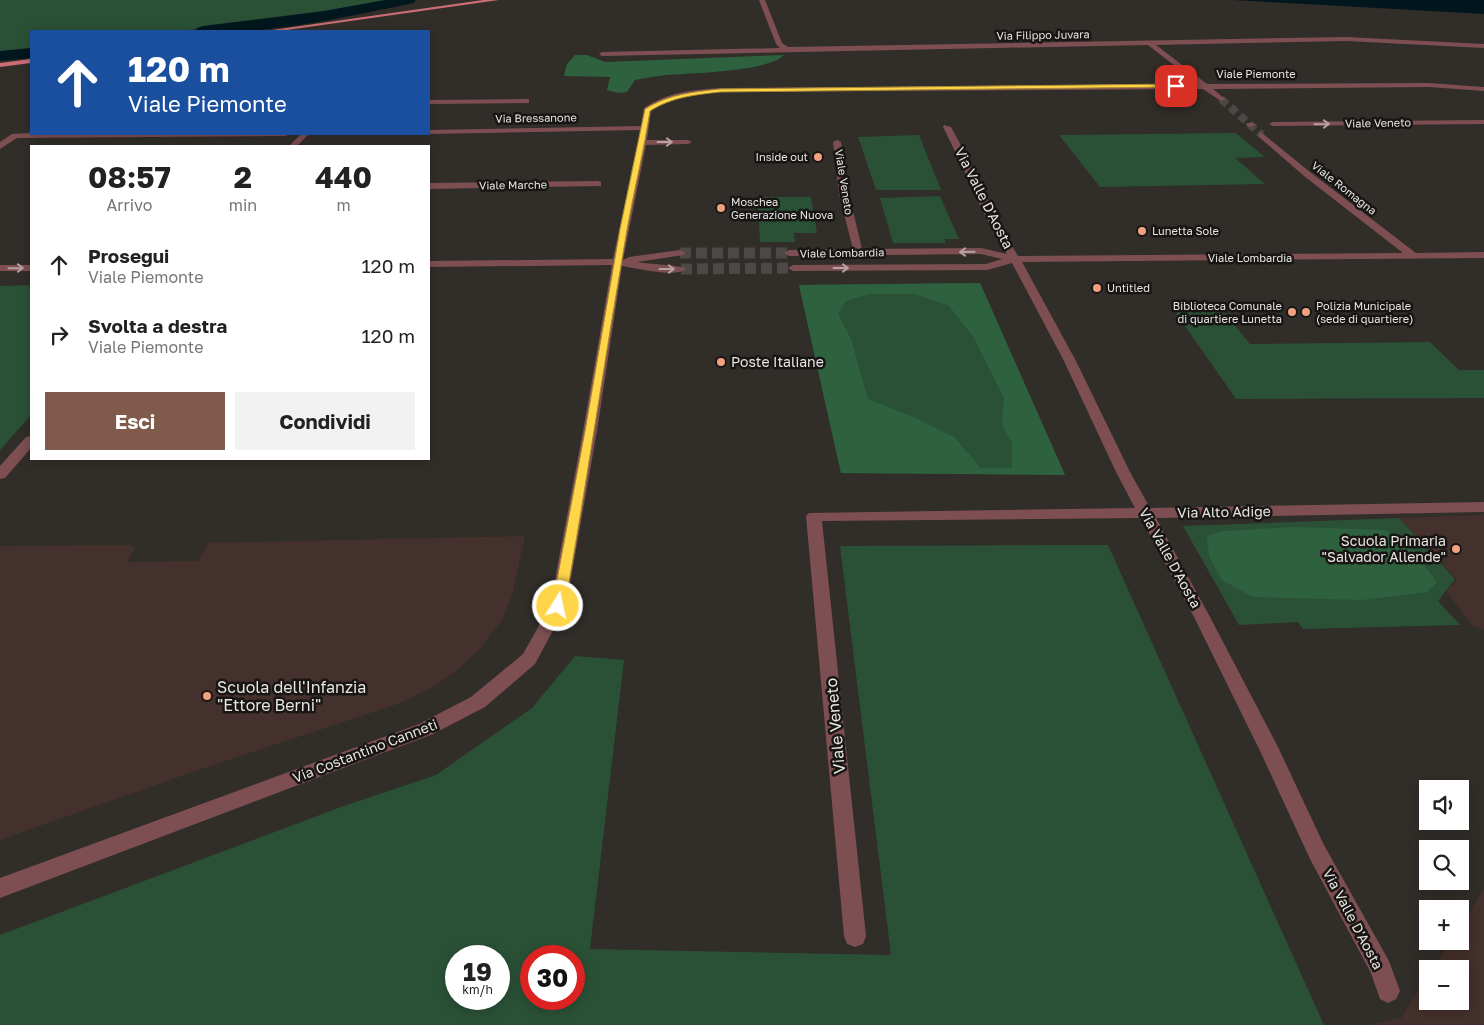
<!DOCTYPE html>
<html lang="it">
<head>
<meta charset="utf-8">
<style>
  :root { --surface:#fff; --page:#f2f2f2; --text:#222; --muted:#767676; --accent:#805b4c }
  body { margin:0; font-family:"Golos Text",sans-serif; background:var(--page); color:var(--text); height:100vh; display:flex; flex-direction:column; font-size:19px; white-space:nowrap }
  * { box-sizing:border-box; margin:0 }
  p { font-size:16px; color:var(--muted) }
  .icon { flex:none; width:28px; height:28px; fill:none; stroke:currentColor; stroke-width:2; stroke-linecap:round; stroke-linejoin:round }
  .map { position:relative; flex:1; overflow:hidden }
  .details { position:absolute; left:30px; top:145px; width:400px; height:315px; display:flex; flex-direction:column; background:var(--surface); border-radius:0px; box-shadow:0 2px 12px #0003 }
  .details>* { flex:none }
  .hud { position:absolute; left:30px; top:30px; width:400px; height:105px; border-radius:0px; box-shadow:0 2px 12px #0003; background:#1a4fa0; color:#fff; overflow:hidden }
  .controls { position:absolute; left:1419px; top:780px; display:grid; gap:10px }
  .controls a { display:grid; place-items:center; width:50px; height:50px; border-radius:0px; background:var(--surface); box-shadow:0 2px 12px #0003; font-size:25px }
  .speed { position:absolute; left:445px; top:945px; display:flex; gap:10px; font-size:25px; font-weight:700; text-align:center }
  .speed>* { display:grid; place-content:center; width:65px; height:65px; border-radius:50%; background:var(--surface); box-shadow:0 2px 12px #0003; line-height:1 }
  .speed small { font-size:12px; font-weight:400 }
  .speed .limit { border:8px solid #d22; background:#fff; color:#111 }
  .pin { position:absolute; display:grid; place-items:center; width:42px; height:42px; color:#fff; margin:-21px; border-radius:10px; box-shadow:0 2px 8px #0006 }
  .me { position:absolute; width:55px; margin:-28px; rotate:10deg; stroke-linejoin:round; filter:drop-shadow(0 0 4px #0008) }
  .turn { display:flex; align-items:center; gap:18px; height:105px; padding:0 15px; font-size:22px }
  .turn .icon { width:65px; height:65px; stroke-width:2.5 }
  .turn b { display:block; font-size:35px; line-height:42px }
  .eta { display:flex; justify-content:space-evenly; align-items:center; height:85px; text-align:center }
  .eta b { font-size:30px; font-weight:700; line-height:35px }
  .button { display:flex; gap:10px; margin-top:auto; padding:10px 15px }
  .button a { flex:1; height:58px; border-radius:0px; background:var(--accent); color:#fff; font-size:20px; font-weight:700; line-height:58px; text-align:center }
  .button a+a { background:var(--page); color:var(--text) }
  ul { padding:0; list-style:none }
  li { display:flex; align-items:center; gap:15px; height:70px; padding:0 15px }
  li div { flex:1 }
  li b { display:block; font-size:19px }
  li em { font-style:normal }
  .map>svg:first-child { display:block }
</style>
</head>
<body>
<div class="map">
<svg width="1484" height="1025" viewBox="0 0 1484 1025">
  <rect width="100%" height="100%" fill="#312d29"/>
  <path fill="#44302c" d="M1484 515V630L1473 626 1446 591 1457 580 1399 518Z
    M525 536 513 592 503 619 478 651 455 672 431 688 398 704 193 772 0 840V546L130 545 135 548 127 562 198 561 209 543Z
    M1484 889V1025H1370L1401 1018 1427 977 1428 1001H1460V969H1433L1451 941H1460V927Z"/>
  <path fill="#2a5136" fill-rule="evenodd" d="M0 0H398L335 12 179 31H31V49L0 52Z
    M1236 133 1265 157 1235 158 1265 184 1100 187 1059 135Z
    M919 135 941 190H876L858 137Z
    M940 196 959 239H945V243H893L880 198Z
    M758 197H811L817 233H794L795 242H760Z
    M980 283 1065 475 841 473 799 285Z
    M31 285V415L0 450V286Z
    M1173 309H1222L1250 344 1430 342 1459 370H1484V398L1236 399Z
    M1399 518 1455 579 1438 601 1460 625 1303 629 1298 622 1239 625 1183 526Z
    M1108 545 1324 1025H0V935L341 807 436 775 532 708 575 656 624 660 590 949 891 955 840 546ZM499 956V999H456V956ZM531 956H574V999H531Z"/>
  <path fill="#2e613e" fill-rule="evenodd" d="M575 55H587L605 62 784 55C767 72 692 73 666 75 656 76 645 78 635 80L627 92 618 93 607 90 610 77 564 76 567 64Z
    M980 283 1065 475 841 473 799 285ZM870 294H915L949 306 974 338 1004 398 1002 425 1012 443V468H981L954 437 916 418 868 399 851 339 838 314 846 301Z
    M1295 527 1386 530 1407 543 1437 582 1427 592 1362 600 1253 597 1222 580 1209 556 1207 536 1223 531Z"/>
  <path fill="#02161e" d="M1233 0H1484V14Z"/>
  <g fill="none" stroke-linecap="round" stroke-linejoin="round">
    <path fill="#02161e" fill-rule="evenodd" d="M385 0H416L414 3 409 4C339 18 266 36 195 31L197 28 203 26 324 11Z
      M31 48V58L0 61V51Z"/>
    <path stroke="#4c4845" stroke-width="8" stroke-dasharray="8 4.5" stroke-linecap="butt" d="M1221 99 1262 135"/>
    <path stroke="#4c4845" stroke-width="11" stroke-dasharray="11 5" stroke-linecap="butt" d="M680 253H789
      M681 269 793 268"/>
    <path fill="#7d4f52" fill-rule="evenodd" d="M759 0H765L782 43 788 47 1346 37 1484 44V48L1346 41 1156 45 1207 84 1429 83 1484 87V91L1429 87 1213 89 1225 99 1221 101 1203 89 720 92C695 94 671 96 651 111L647 140H688L692 142 688 144 646 145 623 260 629 257 680 250 685 253 684 255 637 262C647 264 682 265 686 269 676 278 636 268 622 266L597 431 566 606 535 664 485 707 433 734 0 898V878L419 724 471 697 523 654 550 606 583 431 612 265 429 267V261L613 259 640 130 429 134H426H429V130L641 126 644 108C667 92 693 90 720 88L1198 84 1148 45 602 56 599 54 602 52 780 48 776 44Z
      M526 99H529V103L429 104V100Z
      M1484 120V124L1273 126 1269 124 1273 122Z
      M1247 123H1252L1256 125 1250 127 1246 125Z
      M944 125 951 127C975 169 992 215 1018 256L1403 253 1304 176 1259 137V133H1262L1310 172 1416 253 1484 252V258L1022 262 1076 361 1130 472 1150 508 1484 502V512L1156 518 1210 617 1278 747 1324 845 1389 961 1400 991 1396 999 1388 1003 1380 999 1371 973 1310 859 1261 753 1194 617 1141 518 822 521 866 936 863 944 855 947 847 944 844 936 806 516 809 513 1135 508 1116 472 1064 361 1012 263 987 270 793 271 788 268 793 265 986 264 1002 259 981 254 789 256 784 253 789 250 851 249 852 245 839 194 833 142 837 140 841 142 849 194 862 249 981 248 1007 254C981 214 965 169 943 127Z
      M12 134 31 133 290 134 286 136 17 138 0 149V142Z
      M301 134H309L297 146H289Z
      M598 181 601 182V186L429 189V183Z
      M0 265H31V271H0Z
      M31 436V448L5 478 0 479V466L26 437Z"/>
    <path fill="#ca6d75" fill-rule="evenodd" d="M483 0H499L280 31H265Z
      M31 59V63L0 67V63Z"/>
  </g>
  <defs><path id="oneway-shaft" d="M-6 0H5M1.5-3L5.5 0L1.5 3" fill="none" stroke-width="1.6" stroke-linecap="round" stroke-linejoin="round" transform="scale(1.25)"/></defs>
  <g stroke="#b7a1a1">
    <use href="#oneway-shaft" transform="translate(1322 124) rotate(-1)"/>
    <use href="#oneway-shaft" transform="translate(665 142)"/>
    <use href="#oneway-shaft" transform="translate(967 252) rotate(179)"/>
    <use href="#oneway-shaft" transform="translate(16 268) rotate(-1)"/>
    <use href="#oneway-shaft" transform="translate(841 268)"/>
    <use href="#oneway-shaft" transform="translate(667 269)"/>
  </g>
  <path fill="#ffd54a" stroke="#a68a30" d="M1176 84 1178 87 720 92C694 95 672 97 650 111 644 151 634 190 627 230 605 356 587 481 565 606L563 609H554L552 606 585 431 620 229 645 109C669 94 693 92 720 89Z"/>
  <g fill="#f2a080" stroke="#181614" stroke-width="2">
    <circle cx="818" cy="157" r="5"/>
    <circle cx="721" cy="208" r="5"/>
    <circle cx="1142" cy="231" r="5"/>
    <circle cx="1097" cy="288" r="5"/>
    <circle cx="1292" cy="312" r="5"/>
    <circle cx="1306" cy="312" r="5"/>
    <circle cx="721" cy="362" r="5"/>
    <circle cx="1456" cy="549" r="5"/>
    <circle cx="207" cy="696" r="5"/>
  </g>
  <g text-anchor="middle" stroke-width="5" stroke-linejoin="round" paint-order="stroke">
    <g font-size="11" fill="#e7e4e1" stroke="#181614">
      <text transform="translate(1043 35) rotate(-1)" y="4">Via Filippo Juvara</text>
      <text x="1256" y="78">Viale Piemonte</text>
      <text transform="translate(536 118) rotate(-1)" y="4">Via Bressanone</text>
      <text transform="translate(1378 123) rotate(-1)" y="4">Viale Veneto</text>
      <text transform="translate(844 182) rotate(81)" y="4">Viale Veneto</text>
      <text transform="translate(513 185) rotate(-1)" y="4">Viale Marche</text>
      <text transform="translate(1344 188) rotate(38)" y="4">Viale Romagna</text>
      <text transform="translate(842 253) rotate(-1)" y="4">Viale Lombardia</text>
      <text x="1250" y="262">Viale Lombardia</text>
    </g>
    <g font-size="11" fill="#e7e4e1" stroke="#181614" text-anchor="start">
      <text x="808" y="161" text-anchor="end">Inside out</text>
      <text x="731" y="206">Moschea<tspan x="731" dy="13">Generazione Nuova</tspan></text>
      <text x="1152" y="235">Lunetta Sole</text>
      <text x="1107" y="292">Untitled</text>
      <text x="1282" y="310" text-anchor="end">Biblioteca Comunale<tspan x="1282" dy="13">di quartiere Lunetta</tspan></text>
      <text x="1316" y="310">Polizia Municipale<tspan x="1316" dy="13">(sede di quartiere)</tspan></text>
    </g>
    <g font-size="14" fill="#e7e4e1" stroke="#181614">
      <text transform="translate(984 198) rotate(63)" y="5">Via Valle D'Aosta</text>
      <text transform="translate(1224 512) rotate(-1)" y="5">Via Alto Adige</text>
      <text transform="translate(1170 558) rotate(61)" y="5">Via Valle D'Aosta</text>
      <text transform="translate(365 751) rotate(-21)" y="5">Via Costantino Canneti</text>
      <text transform="translate(1353 919) rotate(62)" y="5">Via Valle D'Aosta</text>
    </g>
    <g font-size="14" fill="#e7e4e1" stroke="#181614" text-anchor="start">
      <text x="731" y="367">Poste Italiane</text>
      <text x="1446" y="546" text-anchor="end">Scuola Primaria<tspan x="1446" dy="16">"Salvador Allende"</tspan></text>
    </g>
    <g font-size="16" fill="#e7e4e1" stroke="#181614" text-anchor="start">
      <text x="217" y="693">Scuola dell'Infanzia<tspan x="217" dy="18">"Ettore Berni"</tspan></text>
    </g>
    <g font-size="16" fill="#e7e4e1" stroke="#181614">
      <text transform="translate(835 726) rotate(-95)" y="6">Viale Veneto</text>
    </g>
  </g>
</svg>
<div class="controls">
<a><svg class="icon" aria-label="sound" viewBox="0 0 24 24"><path d="M4 9h4l5-4v14l-5-4H4zM17 9q2 3 0 6"/></svg></a>
<a><svg class="icon" aria-label="search" viewBox="0 0 24 24"><circle cx="10" cy="10" r="6"/><path d="M15 15l6 6"/></svg></a>
<a>+</a>
<a>−</a>
</div>
<div class="speed"><div>19<small>km/h</small></div><div class="limit">30</div></div>
<div class="pin" style="left:1176px;top:86px;background:#d93025"><svg class="icon" aria-label="arrive" viewBox="0 0 24 24"><path d="M6 21V4h12l-3 4 3 4H6"/></svg></div>
<svg class="me" style="left:558px;top:606px" viewBox="-20 -20 40 40"><circle r="17" fill="#ffd54a" stroke="#fff" stroke-width="3"/><path d="M0-11L8 9 0 5-8 9z" fill="#fff"/></svg>
<div class="hud">
<div class="turn"><svg class="icon" aria-label="ahead" viewBox="0 0 24 24"><path d="M12 20V5M6 11l6-6 6 6"/></svg><div><b>120 m</b>Viale Piemonte</div></div>
</div>
<section class="details">
<div class="eta">
<div><b>08:57</b><p>Arrivo</p></div>
<div><b>2</b><p>min</p></div>
<div><b>440</b><p>m</p></div>
</div>
<ul>
<li><svg class="icon" aria-label="ahead" viewBox="0 0 24 24"><path d="M12 20V5M6 11l6-6 6 6"/></svg><div><b>Prosegui</b><p>Viale Piemonte</p></div><em>120 m</em></li>
<li><svg class="icon" aria-label="right" viewBox="0 0 24 24"><path d="M7 20v-9h11M14 6l5 5-5 5"/></svg><div><b>Svolta a destra</b><p>Viale Piemonte</p></div><em>120 m</em></li>
</ul>
<div class="button"><a>Esci</a><a>Condividi</a></div>
</section>
</div>
</body>
</html>
